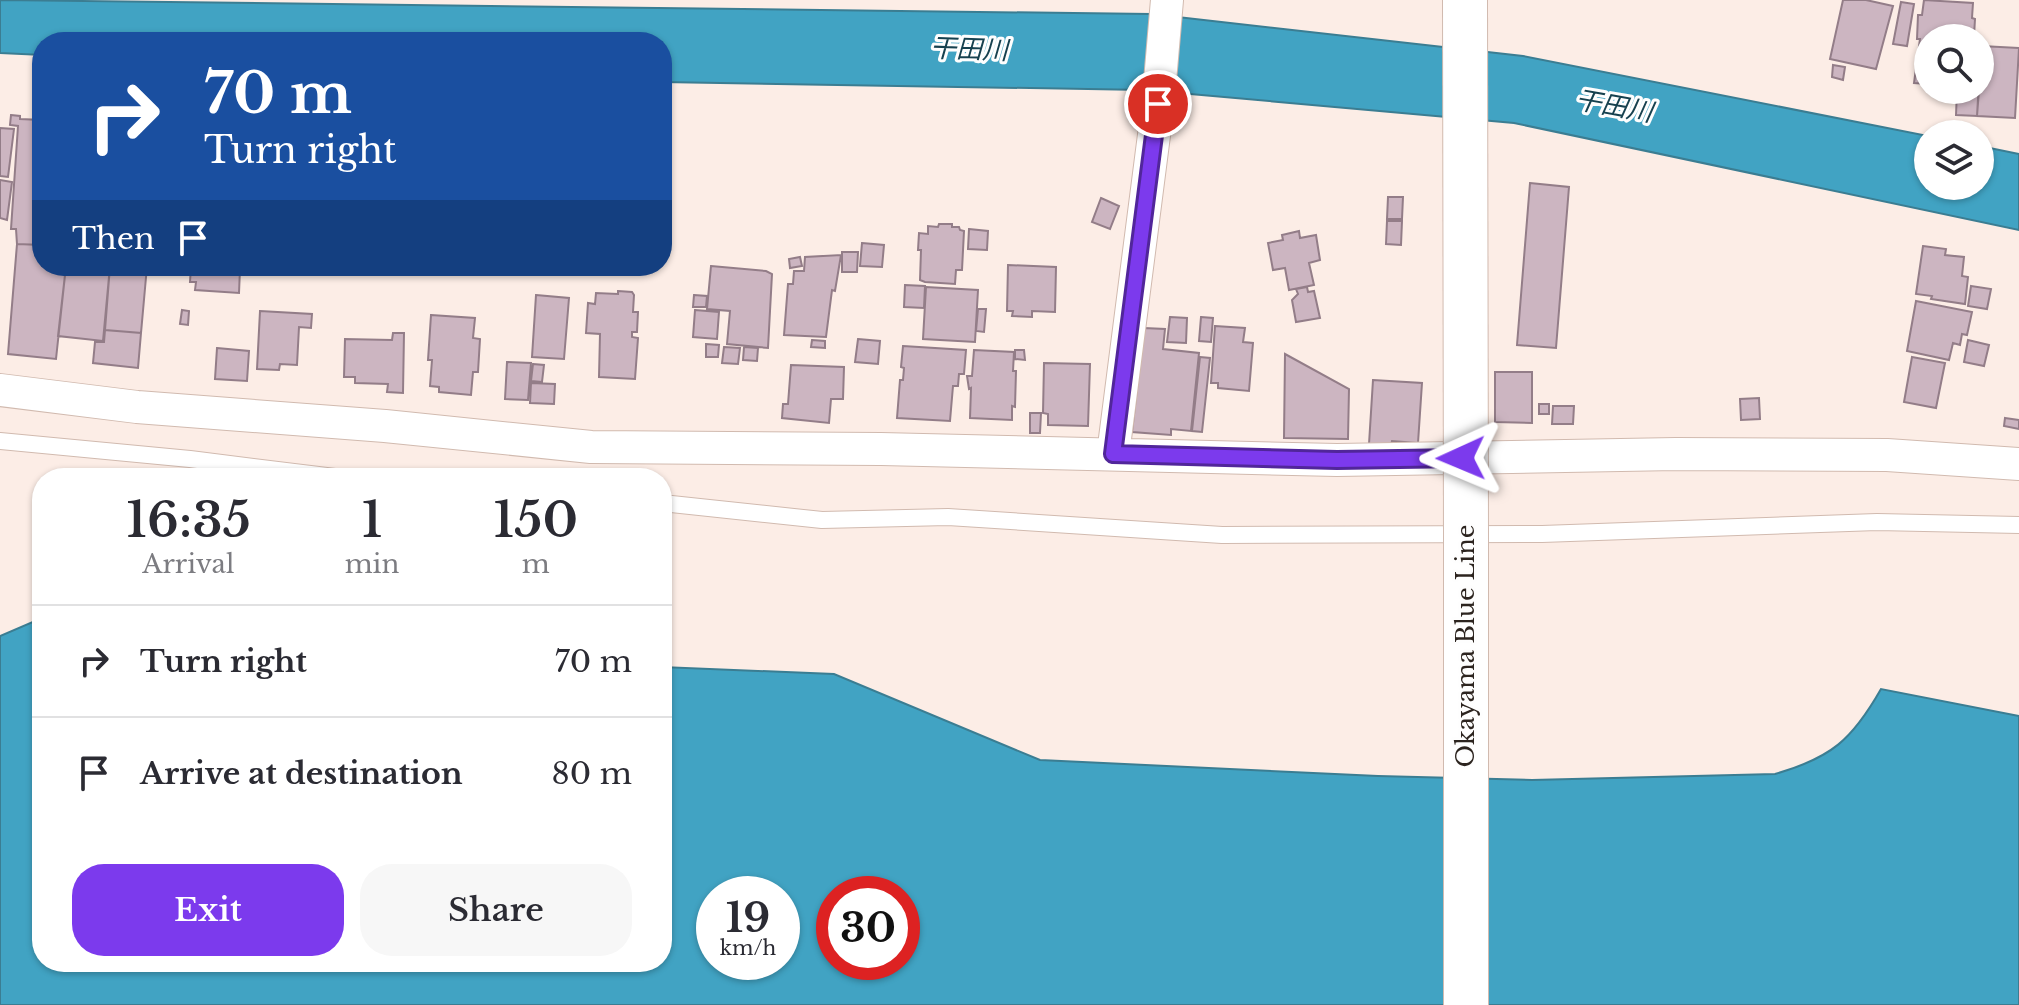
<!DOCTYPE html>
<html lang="en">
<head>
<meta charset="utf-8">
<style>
  :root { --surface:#fff; --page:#f7f7f7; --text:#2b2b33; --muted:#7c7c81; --line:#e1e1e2; --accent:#7c3aed }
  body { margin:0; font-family:"Libre Baskerville","Noto Sans JP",serif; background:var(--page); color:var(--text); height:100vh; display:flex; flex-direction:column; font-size:30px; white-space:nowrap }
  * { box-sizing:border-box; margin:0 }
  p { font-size:26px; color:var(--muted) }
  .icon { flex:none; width:44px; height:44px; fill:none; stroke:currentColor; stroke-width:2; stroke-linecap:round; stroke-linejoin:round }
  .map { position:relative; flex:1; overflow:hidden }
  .panel { position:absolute; left:32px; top:468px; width:640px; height:504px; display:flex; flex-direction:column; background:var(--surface); border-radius:32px; box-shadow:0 2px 6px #0004 }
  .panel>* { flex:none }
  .hud { position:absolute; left:32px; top:32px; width:640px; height:244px; border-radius:32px; box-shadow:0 2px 6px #0004; background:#1a4fa0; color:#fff; overflow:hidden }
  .buttons { position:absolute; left:1914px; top:24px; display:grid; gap:16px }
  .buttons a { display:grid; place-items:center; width:80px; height:80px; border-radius:50%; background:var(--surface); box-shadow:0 2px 6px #0004; font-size:40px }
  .speed { position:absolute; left:696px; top:876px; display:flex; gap:16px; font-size:40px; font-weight:700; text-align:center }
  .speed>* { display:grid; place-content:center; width:104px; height:104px; border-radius:50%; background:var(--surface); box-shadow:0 2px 6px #0004; line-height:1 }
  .speed small { font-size:20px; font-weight:400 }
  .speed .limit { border:12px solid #d22; background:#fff; color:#111 }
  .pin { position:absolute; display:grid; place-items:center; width:68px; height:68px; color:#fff; margin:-34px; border:4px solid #fff; border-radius:50%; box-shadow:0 2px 8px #0007 }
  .me { position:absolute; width:88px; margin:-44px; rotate:269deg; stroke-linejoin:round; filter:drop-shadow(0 0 6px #0008) }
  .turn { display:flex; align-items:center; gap:28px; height:168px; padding:0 40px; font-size:36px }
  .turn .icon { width:104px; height:104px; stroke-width:2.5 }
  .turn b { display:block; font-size:56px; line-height:68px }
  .then { display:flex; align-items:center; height:76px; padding:0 40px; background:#0003; gap:16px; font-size:30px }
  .eta { display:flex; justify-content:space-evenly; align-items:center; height:136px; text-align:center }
  .eta b { font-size:48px; font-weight:600; line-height:56px }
  .primary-button { display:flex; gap:16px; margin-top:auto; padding:16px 40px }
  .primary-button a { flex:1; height:92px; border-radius:32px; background:var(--accent); color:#fff; font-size:32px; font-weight:600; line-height:92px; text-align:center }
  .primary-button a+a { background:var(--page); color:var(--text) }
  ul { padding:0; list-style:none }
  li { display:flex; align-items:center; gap:24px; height:112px; padding:0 40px; border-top:2px solid var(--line) }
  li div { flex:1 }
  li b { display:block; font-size:30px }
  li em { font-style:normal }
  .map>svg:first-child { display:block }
</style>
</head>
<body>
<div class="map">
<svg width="2019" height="1005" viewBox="0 0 2019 1005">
  <rect width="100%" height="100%" fill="#fcede6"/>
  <path fill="#41a3c3" stroke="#3b7d92" stroke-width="2" fill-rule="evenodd" d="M0 0 1151 14 1523 56 1928 136V186H1980V146L2019 154V230L1514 123 1145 90 662 82V42H42V55L0 53Z
    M42 618V962H662V667L834 674 1040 760 1378 776 1532 780 1775 774C1831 758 1852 740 1881 689L2019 716V1005H0V636ZM714 894H782V962H714ZM834 894H902V962H834Z"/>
  <path fill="#ccb5c1" stroke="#937d88" stroke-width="2" d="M1843 0H1866L1893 6 1876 69 1830 59Z
    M1924 0 1973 3 1972 18 1975 19 1974 36 1971 38H1928V84L1914 83 1920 39H1917L1918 15H1922Z
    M1901 2 1914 4 1907 46 1893 44Z
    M1981 46 2019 48 2015 118 1977 116Z
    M1833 65 1845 67 1843 80 1832 77Z
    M1957 90H1979L1977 116 1956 115Z
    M11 115 20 116V119L42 120V245L17 244 16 229H11L18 126 10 125Z
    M0 128 14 129 8 177 0 176Z
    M0 180 12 182 7 220 0 218Z
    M1530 183 1569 187 1556 348 1517 345Z
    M1388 197H1403L1402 219H1387Z
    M1101 198 1119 206 1110 229 1092 222Z
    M1387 221H1402L1401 245 1386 244Z
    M939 224H952V227H959L960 230 964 231 962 270H956L955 284 925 282 920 280 921 250H918L919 233 928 234V226L938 227Z
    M969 229 988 231 987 250 968 249Z
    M1299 231 1300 238 1316 235 1320 260 1309 263 1314 285 1289 290 1285 268 1273 270 1268 243 1283 240 1282 235Z
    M862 243 884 245 882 267 860 266Z
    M17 244 42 245V266H66L56 359 8 354Z
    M1923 246 1946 249 1945 255 1964 257 1962 276 1968 277 1965 304 1931 299 1932 296 1916 294Z
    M842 252H858L857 272H842Z
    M841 255 835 291 832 290 826 337 784 335 788 284H793L794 271H804L805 257Z
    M800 257 802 266 790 268 789 259Z
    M1008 265 1056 267 1055 312 1032 311V317L1012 316 1013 311H1007Z
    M66 266H110L103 341 58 336Z
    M110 266H147L141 333 105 330Z
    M191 266H244V269H240L239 293 195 290 196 282H190Z
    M711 266 766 271 772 274 768 348 727 344 730 311 707 309Z
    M905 285 925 286 924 308 904 307Z
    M1971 286 1991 289 1987 309 1968 306Z
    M926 287 978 290 975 342 923 339Z
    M1307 287 1308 292 1314 291 1320 318 1296 322 1292 300 1298 294 1296 289Z
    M618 291 632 292 634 295 633 312H638L637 332H632V337L638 338 635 379 599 377 600 334 586 333 588 303 595 304 596 293 618 294Z
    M536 295 569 298 564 359 532 357Z
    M694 295 707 296 706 307H693Z
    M1916 301 1972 312 1967 335 1962 334 1960 345 1953 343 1949 360 1907 351Z
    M978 309H986L984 332 976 331Z
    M182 310 189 311 188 325 180 324Z
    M695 310 719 312 717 339 693 337Z
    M260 311 312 314 311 328 299 327 297 365 280 364 279 370 257 369Z
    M431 315 475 318 473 338 480 339 478 372H473L471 395 439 392V387L430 386 432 360H428Z
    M1170 317 1187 318 1186 343 1167 342Z
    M1201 317 1213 318 1211 342 1199 341Z
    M1215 326 1245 328 1243 342 1253 343 1249 391 1218 388V383H1211Z
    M1144 328 1165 329 1163 349 1199 353 1191 431 1171 429V435L1132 432Z
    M105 330 141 333 138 368 93 363 95 342H104Z
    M393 333H404L403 393 387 392 388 384 355 383V377H344L345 339 392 340Z
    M858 339 880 341 878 364 855 362Z
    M812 340 825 341V348L811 347Z
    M1968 340 1989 345 1984 366 1964 362Z
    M706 344 719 345 718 357H706Z
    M903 346 966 350 964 374H959L958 386H953L950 421 897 418 900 380H903L904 368 901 367Z
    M724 347 740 348 738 364 722 363Z
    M744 347 758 348 757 361 743 360Z
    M217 348 249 351 247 381 215 379Z
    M974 350 1014 352 1013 371H1016L1015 407 1012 406V420L970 418 971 388 969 389 967 376H972Z
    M1015 350H1024L1025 360 1015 359Z
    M1285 354 1349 389 1348 439 1284 438Z
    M1200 357 1210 358 1202 432 1192 431Z
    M1912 357 1945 363 1936 408 1904 402Z
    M507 362 531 363 528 400 505 399Z
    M1044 363 1090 364 1088 426 1048 425V414L1043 413Z
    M533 364 544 365 542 382 531 381Z
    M791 365 844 367 843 399H831L829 423 782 418 783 404H788Z
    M1495 372H1532V423L1495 422Z
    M1373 380 1422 383 1418 443 1392 441 1391 446 1369 444Z
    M531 383 555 384 554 404 530 403Z
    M1759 398 1760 419 1741 420 1740 399Z
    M1539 404H1549V414H1539Z
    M1553 406H1574L1573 424H1552Z
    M1030 413H1041L1040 433H1030Z
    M2005 418 2019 420V429L2004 426Z"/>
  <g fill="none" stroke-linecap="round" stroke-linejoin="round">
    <defs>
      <path id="lane" d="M0 441 190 459 343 478
        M662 503 822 520 948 517 1222 535 1542 534 1877 522 2019 525"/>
      <path id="street" d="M0 390 137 407 385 426 591 447 881 449 1337 460 1676 454 1887 455 2019 464
        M1113 454 1158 104 1167 0"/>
      <path id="secondary" d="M1466 543V1005"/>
    </defs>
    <use href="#lane" stroke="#d1baaf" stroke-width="18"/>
    <use href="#street" stroke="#d1baaf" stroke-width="34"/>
    <use href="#secondary" stroke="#d1baaf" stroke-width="46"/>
    <use href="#lane" stroke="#fff" stroke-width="16"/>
    <use href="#street" stroke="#fff" stroke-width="32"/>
    <use href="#secondary" stroke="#fff" stroke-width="44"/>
    <defs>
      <path id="secondary-bridge" d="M1465 0 1466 543"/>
    </defs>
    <use href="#secondary-bridge" stroke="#d1baaf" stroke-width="46" stroke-linecap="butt"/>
    <use href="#secondary-bridge" stroke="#fff" stroke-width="44"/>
  </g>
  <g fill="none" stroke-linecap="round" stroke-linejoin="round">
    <defs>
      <path id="route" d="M1158 104 1113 454 1337 460 1461 458"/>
    </defs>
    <use href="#route" stroke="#51269a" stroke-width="20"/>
    <use href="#route" stroke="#7c3aed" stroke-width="14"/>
  </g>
  <g text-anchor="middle" stroke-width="6" stroke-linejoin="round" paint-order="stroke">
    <g font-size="24" fill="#2c241f" stroke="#fefefe">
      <text transform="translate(1466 646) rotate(-90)" y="8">Okayama Blue Line</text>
    </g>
    <g font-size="26" font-style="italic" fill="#16414f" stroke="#fefefe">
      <text transform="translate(969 49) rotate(2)" y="9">干田川</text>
      <text transform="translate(1614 106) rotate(10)" y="9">干田川</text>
    </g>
  </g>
</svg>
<div class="buttons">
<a><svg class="icon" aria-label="search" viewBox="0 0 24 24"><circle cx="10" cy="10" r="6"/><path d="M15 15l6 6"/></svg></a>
<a><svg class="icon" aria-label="layers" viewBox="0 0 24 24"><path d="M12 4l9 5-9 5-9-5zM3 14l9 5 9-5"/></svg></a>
</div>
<div class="speed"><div>19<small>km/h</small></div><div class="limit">30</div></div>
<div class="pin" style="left:1158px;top:104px;background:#d93025"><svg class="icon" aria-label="arrive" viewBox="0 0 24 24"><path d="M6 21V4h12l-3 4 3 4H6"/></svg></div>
<svg class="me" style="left:1461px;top:458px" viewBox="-20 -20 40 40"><path d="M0-17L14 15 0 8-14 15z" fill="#7c3aed" stroke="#fff" stroke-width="4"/></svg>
<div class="hud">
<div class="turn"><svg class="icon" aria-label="right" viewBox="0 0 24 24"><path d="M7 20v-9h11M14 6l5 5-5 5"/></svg><div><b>70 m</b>Turn right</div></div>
<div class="then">Then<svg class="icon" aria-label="arrive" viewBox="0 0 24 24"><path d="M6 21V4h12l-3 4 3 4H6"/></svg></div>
</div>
<section class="panel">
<div class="eta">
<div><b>16:35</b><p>Arrival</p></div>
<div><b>1</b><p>min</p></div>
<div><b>150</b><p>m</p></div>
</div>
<ul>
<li><svg class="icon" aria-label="right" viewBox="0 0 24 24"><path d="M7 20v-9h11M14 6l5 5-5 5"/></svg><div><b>Turn right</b></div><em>70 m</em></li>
<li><svg class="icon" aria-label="arrive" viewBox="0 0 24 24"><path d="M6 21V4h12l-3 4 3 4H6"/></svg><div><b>Arrive at destination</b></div><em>80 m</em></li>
</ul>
<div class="primary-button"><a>Exit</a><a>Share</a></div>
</section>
</div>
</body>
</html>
